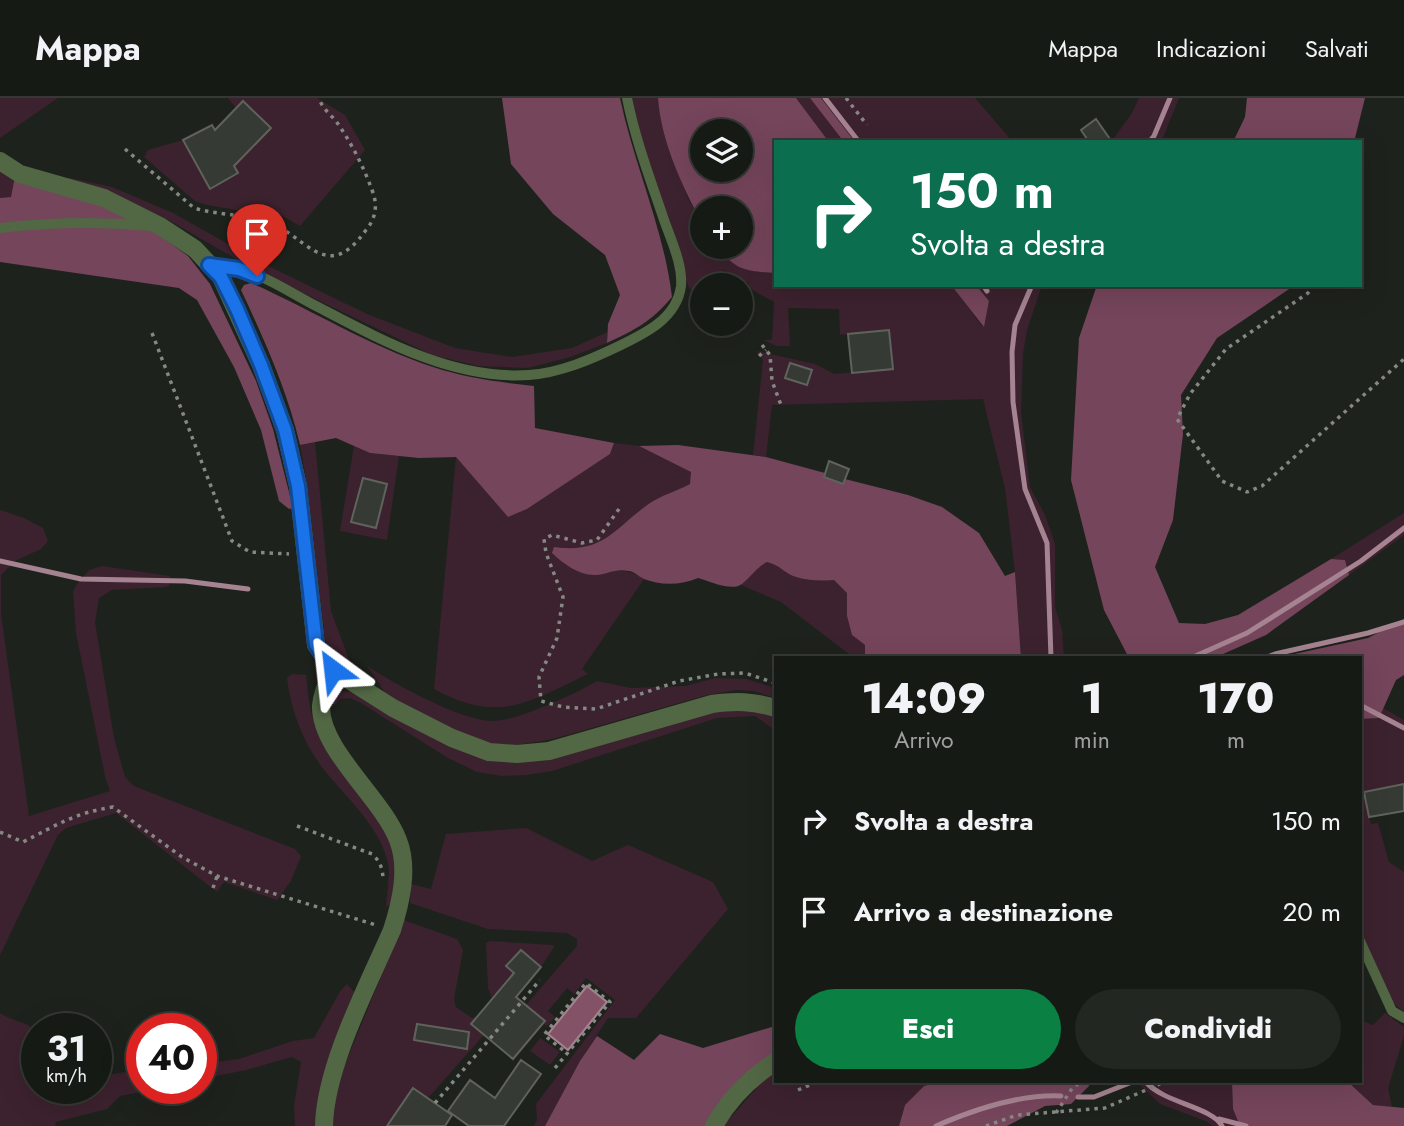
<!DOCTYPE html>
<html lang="it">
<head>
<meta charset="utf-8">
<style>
  :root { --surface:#161a15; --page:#232722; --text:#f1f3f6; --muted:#9ea1a0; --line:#353834; --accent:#0b8043 }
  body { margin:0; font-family:Jost,sans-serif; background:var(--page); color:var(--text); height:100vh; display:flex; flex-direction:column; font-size:26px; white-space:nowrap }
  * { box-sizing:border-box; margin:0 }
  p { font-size:23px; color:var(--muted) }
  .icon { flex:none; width:38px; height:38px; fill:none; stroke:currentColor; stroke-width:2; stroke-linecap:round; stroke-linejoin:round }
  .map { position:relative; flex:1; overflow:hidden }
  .sheet { position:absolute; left:774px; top:558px; width:588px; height:427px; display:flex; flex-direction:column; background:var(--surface); border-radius:0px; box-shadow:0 7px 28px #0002,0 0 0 2px var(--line) }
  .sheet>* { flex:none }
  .hud { position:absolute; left:774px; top:42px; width:588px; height:147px; border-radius:0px; box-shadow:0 7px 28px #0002,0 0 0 2px var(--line); background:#0b6e4f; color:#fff; overflow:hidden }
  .fabs { position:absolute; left:690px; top:21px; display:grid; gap:14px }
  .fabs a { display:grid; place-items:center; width:63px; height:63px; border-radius:50%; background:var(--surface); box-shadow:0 7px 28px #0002,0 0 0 2px var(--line); font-size:35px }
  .speed { position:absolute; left:21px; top:915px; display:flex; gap:14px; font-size:35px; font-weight:700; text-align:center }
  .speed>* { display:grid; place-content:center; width:91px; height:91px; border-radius:50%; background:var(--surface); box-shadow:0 7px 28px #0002,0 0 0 2px var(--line); line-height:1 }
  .speed small { font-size:18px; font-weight:400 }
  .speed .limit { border:10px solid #d22; background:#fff; color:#111 }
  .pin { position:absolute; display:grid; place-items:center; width:60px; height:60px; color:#fff; margin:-72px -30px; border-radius:50% 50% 50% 0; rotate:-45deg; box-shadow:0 0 7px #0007 }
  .pin .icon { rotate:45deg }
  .me { position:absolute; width:77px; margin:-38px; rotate:330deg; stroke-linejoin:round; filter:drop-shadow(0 0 5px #0008) }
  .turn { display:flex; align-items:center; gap:24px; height:147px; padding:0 21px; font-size:32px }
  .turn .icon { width:91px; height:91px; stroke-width:2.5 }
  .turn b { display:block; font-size:49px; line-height:60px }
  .eta { display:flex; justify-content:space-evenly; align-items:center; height:119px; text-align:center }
  .eta b { font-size:42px; font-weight:800; line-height:49px }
  .cta { display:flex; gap:14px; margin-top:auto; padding:14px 21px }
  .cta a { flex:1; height:80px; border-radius:42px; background:var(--accent); color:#fff; font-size:28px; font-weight:800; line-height:80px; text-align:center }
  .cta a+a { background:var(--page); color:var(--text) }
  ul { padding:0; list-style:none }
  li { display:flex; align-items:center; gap:21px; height:91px; padding:0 21px }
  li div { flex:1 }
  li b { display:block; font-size:26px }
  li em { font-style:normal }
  header { display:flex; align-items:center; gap:42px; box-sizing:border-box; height:98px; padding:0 35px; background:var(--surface); border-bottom:2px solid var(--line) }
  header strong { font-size:33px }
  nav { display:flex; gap:38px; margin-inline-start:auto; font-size:24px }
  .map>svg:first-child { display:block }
</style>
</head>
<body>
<header>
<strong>Mappa</strong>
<nav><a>Mappa</a><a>Indicazioni</a><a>Salvati</a></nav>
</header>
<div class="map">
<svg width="1404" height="1028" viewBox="0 0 1404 1028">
  <rect width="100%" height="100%" fill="#1e221c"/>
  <path fill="#3c222e" d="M0 0H58L0 40Z
    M228 0H317L345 17 365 52 300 128 265 108 249 117C233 108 213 111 195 103L144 59 148 52 183 42 210 91 238 76 229 57 228 29 251 51 271 30 244 3 236 10Z
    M631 0H658L671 56 688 100 702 125V149H718C736 172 747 173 775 175V187H951L983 229 989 203 976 187H1042L1027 232 1023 256 1021 314 1030 389 1045 417 1055 446V509L1062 532 1064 560H1021L1015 474 1005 390 983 301 772 307 766 359 753 357 763 262 756 253 815 266 834 276 893 271 889 232 840 237 839 211 788 210 790 248H777L763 242H772L774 204 749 190V185L735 180 724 172 721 187H702V199L689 190 639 34Z
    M796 0H810L844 44H829Z
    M821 0H975L1013 44H855Z
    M1139 0H1179L1162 42 1111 44 1132 15Z
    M0 74 14 83 11 99 0 100Z
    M70 80 112 89 173 115 262 165 367 216 455 250 512 259 572 250 607 234V245L570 259 528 270 478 268 432 257 257 173 165 120 105 92 62 81Z
    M315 344 331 513 350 564 351 568 348 570 338 565 325 542 307 387 300 347Z
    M614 345 639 348 692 374 690 386 652 404 596 448 573 452 597 477C615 471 627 470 644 481L582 571 588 576C527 605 499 626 434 591L456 359 508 419 527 411 610 356Z
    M354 348 370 355 399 358 387 442 340 433Z
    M0 412 24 420 43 430 48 443 41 451 15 463 1 477V516L29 718 110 693 105 678 76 535 73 494 77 486 89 472 102 468 170 478 169 488 165 489 112 492 99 500 95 524 114 640 125 679 134 688 295 751 301 758 291 783 277 802 224 784 217 794 116 715 66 730 58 737 0 857Z
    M1404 415V437L1349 477 1345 462 1331 461Z
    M767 464C781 468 782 473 793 478 806 483 820 483 834 482L847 495V518L852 537 865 547V560H854L781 504 741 487 757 470Z
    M367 568C395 586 457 621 491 623 515 624 576 596 597 583L631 590 686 588 715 580 746 581 775 590V600L754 593 737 592 707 597 553 641 517 647 493 646 454 632 388 599Z
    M292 576 306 577C308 594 309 613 316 629 334 672 380 708 394 751 399 768 394 788 392 804L386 809C387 794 391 775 387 761 377 726 347 700 325 673 304 647 291 614 287 580Z
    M343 593 351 594 518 664 549 662 713 613C733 610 758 608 775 621V632L755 618 717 620 552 673 526 677 502 678 477 674 448 660 361 605 350 600 340 601 335 607 330 606 337 595Z
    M1383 610 1404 622V686L1365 694 1371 726 1378 725 1389 764 1404 774V915L1390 901 1360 831V621L1379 620Z
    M526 730 592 763 628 747 713 784 728 811 636 920H608L580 963 545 1028H534L537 1022 536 1006 615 902 586 880 574 896 567 890 548 913 555 919 547 928 543 925 544 922 526 907 577 848V841L567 835 488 831 410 805 411 786 431 791 446 736Z
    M404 822 457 841 463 852 454 901 456 909 472 920 477 919 490 930 428 1000 413 990 387 1028H332L334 1007 344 969Z
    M490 843 553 847 554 849 541 869 520 852 507 868 514 875 492 900 488 890 486 845Z
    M347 886 355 895 317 1028H295L294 1008 301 964 292 959 246 972 201 981V966L239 961 293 943 314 940 341 892Z
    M0 915C11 923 26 923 36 933L37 990H96V979L142 971V990L156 991 120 998 107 1011 56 1024 55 1028H0Z
    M1385 915 1404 929V938L1388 990 1392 1009 1373 1007 1348 984H1360V922L1373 927Z
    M540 940 560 954 550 967 530 953Z
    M775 974V984H938L924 988 905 1007 899 1028H723L760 986Z
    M1137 984H1232L1233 1011 1240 1028H1212L1208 1024 1160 1006Z"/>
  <path fill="#75455b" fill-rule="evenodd" d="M502 0H620C634 67 664 131 672 199 652 223 635 232 607 245L608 226 620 197 605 157 553 116 511 66Z
    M658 0H796L829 44H775V175C746 173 736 173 718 149H740V110H702V125C682 88 661 43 658 0ZM702 33H740V72H702Z
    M810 0H821L855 44H844Z
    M1247 0H1365L1354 44H1233L1245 19Z
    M14 83 102 107 156 135 188 158 210 186 256 283 273 331 293 410 289 411 279 403 261 332 234 269 197 202 179 190 0 164V100L11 99Z
    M251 185C312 212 369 248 433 269 466 280 499 284 534 288L535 330 614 345 610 356 527 411 508 419 456 359 419 360 370 355 336 340 300 347C288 294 264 241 241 192L244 187Z
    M951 187H976L989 203 984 229Z
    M1097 187H1295L1217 240 1181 297 1183 336 1173 422 1155 469 1179 525 1205 526 1238 517 1331 461 1345 462 1349 477 1266 537 1214 560H1129L1104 512 1071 382 1079 240Z
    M678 347 766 359 825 375 824 379 843 386 845 381 908 397 942 409 979 435 1005 478 1015 474 1021 560H865V547L852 537 847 518V495L834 482C820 483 807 483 793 478 782 473 781 468 767 464 756 470 751 479 742 486 732 494 709 483 698 480 682 487 661 488 644 481 638 478 635 474 629 473 615 470 609 476 596 477 579 478 564 466 552 455L554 449C604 456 613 431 650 405 662 397 677 393 690 386L691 374 639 348Z
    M1404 521V577L1396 582 1379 620 1360 621V560H1276L1368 540Z
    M775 928V955C744 973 723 997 705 1028H545L580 963 597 938 634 962 660 936 703 950Z
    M938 984H1088L1089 988 1071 1006 1045 1008 1007 1028H899L905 1007 924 988Z
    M1232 984H1348L1373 1007 1404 1010V1028H1240L1233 1011Z"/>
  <path fill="#835267" stroke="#a58390" stroke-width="2" d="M587 888 607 904 568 952 548 936Z"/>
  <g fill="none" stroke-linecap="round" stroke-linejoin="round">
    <path stroke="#a58390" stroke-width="5" d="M825 0 859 44
      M1149 44 1154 38 1170 0
      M983 187 987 193
      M1032 187 1015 227 1012 254 1013 304 1025 391 1047 445 1051 560
      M0 463 81 481 185 483 248 491
      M1191 560 1247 535 1361 463 1404 430
      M1265 560 1275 556 1368 535 1404 524
      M1360 607 1404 630
      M1146 984C1164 1005 1212 1009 1222 1028
      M1078 999H1094L1132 984
      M1219 1021 1246 1028
      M936 1028C975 1011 1019 996 1061 998"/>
  </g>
  <path fill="#363a34" stroke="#5f635c" stroke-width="2" d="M243 3 271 30 234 68 238 75 210 91 183 42 212 27 215 32Z
    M1096 21 1112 44H1089L1081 32Z
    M889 232 893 271 852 275 848 236Z
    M790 265 812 272 807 287 785 280Z
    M829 363 849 371 843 386 824 379Z
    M363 380 387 386 376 430 351 424Z
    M1404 686V713L1369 719 1364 694Z
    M521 852 541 869 516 899 545 923 513 961 471 926 514 875 506 868Z
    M417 926 469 934 467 951 414 942Z
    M521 962 541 976 504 1028H469L448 1013 470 982 495 1000Z
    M413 990 452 1017 445 1028H387Z"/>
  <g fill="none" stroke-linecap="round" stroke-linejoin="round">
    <path stroke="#858883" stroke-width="3.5" stroke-dasharray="3.5 5" stroke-linecap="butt" d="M846 0 867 27
      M125 51 194 110C217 117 240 116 263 122 304 133 325 190 366 132 376 120 378 107 372 92 364 70 352 46 338 26 332 17 322 11 319 0
      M1314 187 1308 195 1226 251 1190 296 1177 321 1222 383 1247 394 1262 388 1404 261
      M152 235 232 443 250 454 289 456
      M762 247 770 257 772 283 781 307
      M759 258 766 252
      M619 411 597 442 582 445 552 437 544 441 546 455 563 499 557 540 539 579 541 603 563 609 596 611 679 583 718 576 745 575 775 585
      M297 728 372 756C381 764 383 772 383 783
      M0 734 23 744C57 727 74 715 113 709L182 759 217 778 376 827
      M213 790 217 778
      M555 970 610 904 586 885 544 937 568 956
      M798 992 817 984
      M435 1005 540 882
      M1056 1015 1073 989 1081 984
      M986 1028 1017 1017 1105 1010 1164 984"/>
    <path stroke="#526744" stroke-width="10" d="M0 130C51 124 99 123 150 128
      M212 168C221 169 230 169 239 171 267 178 294 197 320 210 383 243 455 282 529 277 560 275 592 261 619 248 646 235 677 220 681 188 683 165 669 138 662 116 649 78 635 40 627 0
      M1360 843 1392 913 1404 920"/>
    <path stroke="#526744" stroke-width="18" d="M324 1028C325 969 368 887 392 832 401 804 409 770 398 742 382 700 320 652 321 608 322 595 327 584 333 572"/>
    <path stroke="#526744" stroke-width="18" d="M0 63 20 76 104 100 160 128 195 151 221 179 261 267 285 332 298 388 316 547 333 572 393 610 452 640 489 654 517 656 549 653 712 606C735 603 753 603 775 610
      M714 1028C729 1001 749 981 775 964"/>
  </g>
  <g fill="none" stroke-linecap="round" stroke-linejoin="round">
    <defs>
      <path id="route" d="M257 178 239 171 209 167 221 179 237 211 261 267 285 332 298 388 316 547 333 572"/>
    </defs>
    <use href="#route" stroke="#114b97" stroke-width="18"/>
    <use href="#route" stroke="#1a73e8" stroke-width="12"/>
  </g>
</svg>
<div class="fabs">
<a><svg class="icon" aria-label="layers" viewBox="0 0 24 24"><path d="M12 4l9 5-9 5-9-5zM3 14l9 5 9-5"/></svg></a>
<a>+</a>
<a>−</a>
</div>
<div class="speed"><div>31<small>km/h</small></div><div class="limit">40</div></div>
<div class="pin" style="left:257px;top:178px;background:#d93025"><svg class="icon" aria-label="arrive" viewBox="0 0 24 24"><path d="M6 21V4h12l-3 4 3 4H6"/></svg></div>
<svg class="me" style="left:333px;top:572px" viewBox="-20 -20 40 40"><path d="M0-17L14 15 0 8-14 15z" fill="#1a73e8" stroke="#fff" stroke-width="4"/></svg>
<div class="hud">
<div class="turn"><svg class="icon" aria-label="right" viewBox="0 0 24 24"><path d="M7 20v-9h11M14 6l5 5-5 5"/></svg><div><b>150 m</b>Svolta a destra</div></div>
</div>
<section class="sheet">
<div class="eta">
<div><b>14:09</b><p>Arrivo</p></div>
<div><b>1</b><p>min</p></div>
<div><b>170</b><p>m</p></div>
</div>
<ul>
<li><svg class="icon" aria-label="right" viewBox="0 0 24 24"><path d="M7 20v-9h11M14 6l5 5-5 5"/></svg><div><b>Svolta a destra</b></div><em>150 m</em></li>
<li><svg class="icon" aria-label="arrive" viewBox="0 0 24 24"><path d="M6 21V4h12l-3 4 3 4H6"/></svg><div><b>Arrivo a destinazione</b></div><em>20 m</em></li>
</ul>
<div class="cta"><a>Esci</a><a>Condividi</a></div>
</section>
</div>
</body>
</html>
